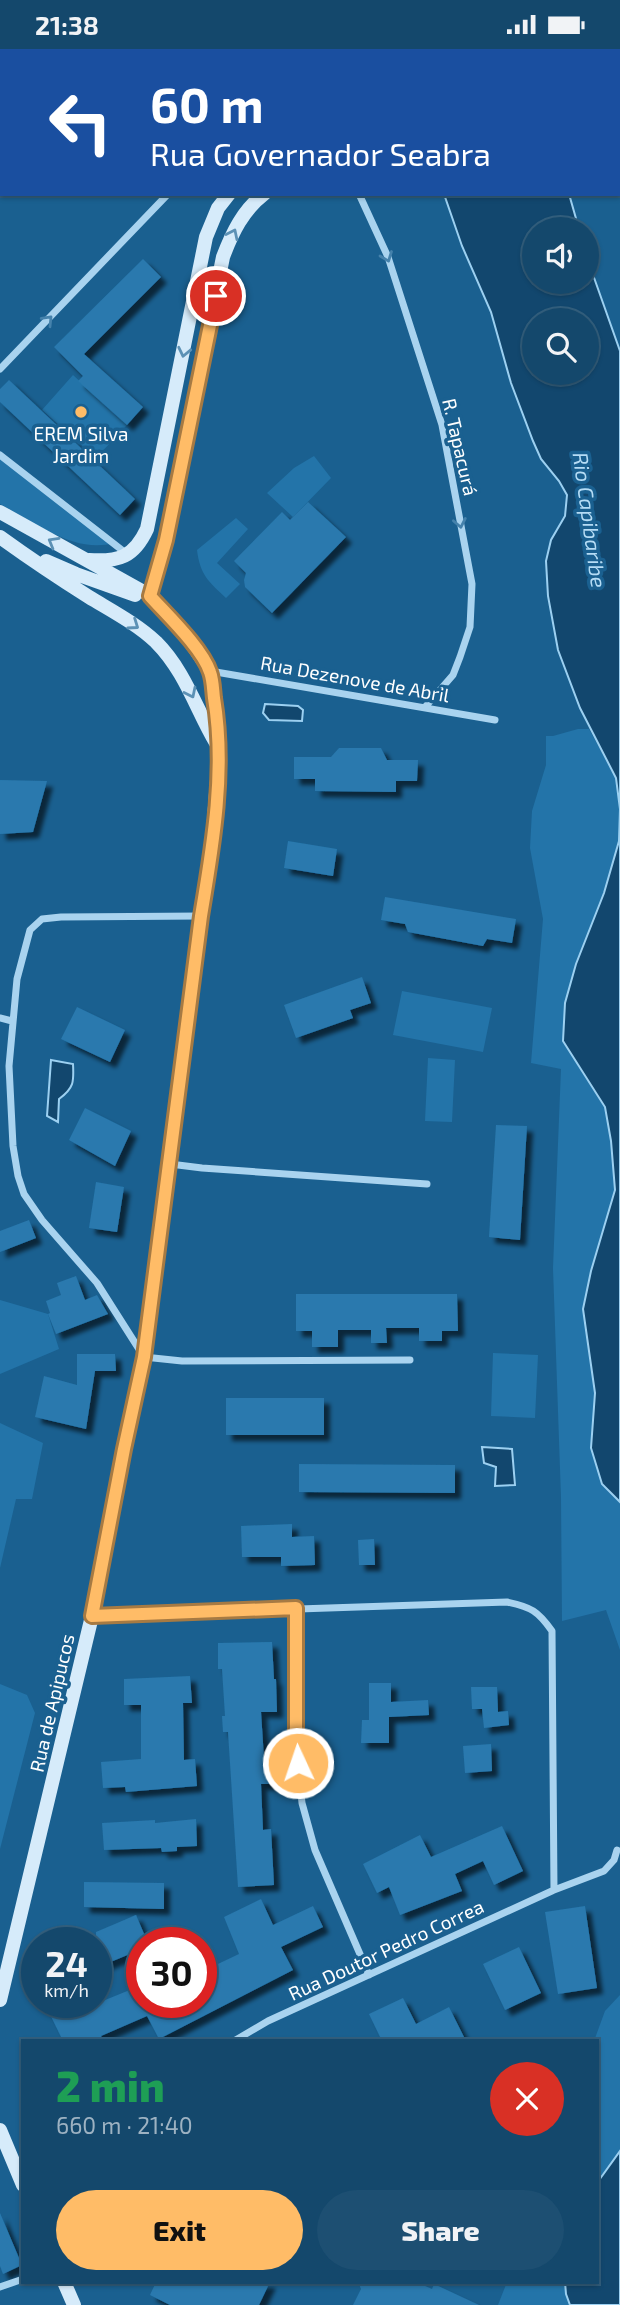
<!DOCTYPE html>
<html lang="en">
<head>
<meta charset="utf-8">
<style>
  :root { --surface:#14486c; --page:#1d4f72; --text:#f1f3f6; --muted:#9db2c2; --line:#33607f; --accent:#ffbc67 }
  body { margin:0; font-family:"Exo 2",sans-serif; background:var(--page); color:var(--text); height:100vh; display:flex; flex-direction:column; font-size:26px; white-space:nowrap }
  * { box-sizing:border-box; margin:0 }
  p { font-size:23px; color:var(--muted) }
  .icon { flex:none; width:38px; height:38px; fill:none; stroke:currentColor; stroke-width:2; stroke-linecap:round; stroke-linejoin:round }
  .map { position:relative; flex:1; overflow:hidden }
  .sheet { position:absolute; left:21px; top:1990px; width:578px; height:245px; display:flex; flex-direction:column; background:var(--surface); border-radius:0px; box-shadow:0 2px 5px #0004,0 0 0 2px var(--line) }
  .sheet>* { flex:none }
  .hud { position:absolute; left:0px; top:0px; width:621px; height:147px; box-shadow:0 2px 5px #0004,0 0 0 2px var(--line); background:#1a4fa0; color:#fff; overflow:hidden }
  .tools { position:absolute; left:522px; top:168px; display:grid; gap:14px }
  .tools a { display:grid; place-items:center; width:77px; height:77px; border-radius:50%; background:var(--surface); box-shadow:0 2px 5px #0004,0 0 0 2px var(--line); font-size:35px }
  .speed { position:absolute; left:21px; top:1878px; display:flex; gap:14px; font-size:35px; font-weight:700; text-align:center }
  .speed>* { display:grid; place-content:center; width:91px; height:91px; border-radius:50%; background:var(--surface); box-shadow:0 2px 5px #0004,0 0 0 2px var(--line); line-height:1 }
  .speed small { font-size:18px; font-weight:400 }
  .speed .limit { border:10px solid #d22; background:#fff; color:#111 }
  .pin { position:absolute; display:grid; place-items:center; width:60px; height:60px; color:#fff; margin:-30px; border:4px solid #fff; border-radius:50%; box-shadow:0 2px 7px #0007 }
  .me { position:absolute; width:77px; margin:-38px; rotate:357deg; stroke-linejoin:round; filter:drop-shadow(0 0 5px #0008) }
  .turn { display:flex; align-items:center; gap:24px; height:147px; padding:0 35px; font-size:32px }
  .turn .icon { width:91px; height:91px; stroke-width:2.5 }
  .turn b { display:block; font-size:49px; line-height:60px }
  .round { display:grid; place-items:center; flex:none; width:74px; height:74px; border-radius:37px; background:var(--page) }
  .summary { display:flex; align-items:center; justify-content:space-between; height:119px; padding:0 35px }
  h1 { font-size:42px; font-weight:800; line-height:52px; color:#1e9e55 }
  .button { display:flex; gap:14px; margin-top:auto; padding:14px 35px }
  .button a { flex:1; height:80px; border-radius:42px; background:var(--accent); color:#111; font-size:28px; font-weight:800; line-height:80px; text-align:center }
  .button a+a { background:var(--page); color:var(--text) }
  .status { display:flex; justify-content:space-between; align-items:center; height:49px; padding:0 35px; background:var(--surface); direction:ltr }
  .status svg { height:19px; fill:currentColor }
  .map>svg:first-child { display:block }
</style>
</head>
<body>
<div class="status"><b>21:38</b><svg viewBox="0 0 49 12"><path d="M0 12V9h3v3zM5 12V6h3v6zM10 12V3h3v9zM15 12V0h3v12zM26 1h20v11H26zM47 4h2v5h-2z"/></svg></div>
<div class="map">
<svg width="620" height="2256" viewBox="0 0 620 2256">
  <defs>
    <filter id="shadow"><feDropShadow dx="6" dy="6" stdDeviation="2" flood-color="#0009"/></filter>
  </defs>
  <rect width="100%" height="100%" fill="#1a6090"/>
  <path fill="#2374a9" d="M73 326 127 376 96 409 42 361Z
    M0 406 114 494C74 505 34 473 0 455Z
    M314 407 331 429 293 468 267 444 294 419Z
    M236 469 248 480 217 514 240 535 226 549C209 533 200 526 197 501Z
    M578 680H589L616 729 620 760 619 792 604 844 576 915 565 954 563 992 605 1058 611 1092 615 1141 591 1222 583 1260 595 1344 591 1399 602 1435 620 1453V1601L606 1561 562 1572 561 1448 553 1219 561 1020 531 1014 543 870 530 799 532 762 546 716V687H553Z
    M402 942 492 959 483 1003 393 986Z
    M428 1009 455 1011 452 1073 425 1072Z
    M0 1251 48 1265 59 1300 0 1325Z
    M493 1304 538 1306 535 1369 491 1367Z
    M0 1374 43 1394 32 1450H16L0 1519Z
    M0 1635 27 1646 35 1664 0 1800Z
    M620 1946V2102L597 2134V1992H594L605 1962Z
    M507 2233H565L566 2245 570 2256H498Z"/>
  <path fill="#12476e" stroke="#9cd0f1" stroke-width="2" fill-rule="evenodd" d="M444 145H569L579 180H534V233H586V206L620 302V1453L602 1435 591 1399 595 1344 583 1260 591 1222 615 1141 611 1092 605 1058 563 992 565 954 576 915 604 844 619 792 620 760 616 729 580 659 558 601 548 547 546 512 551 491 565 467 567 446 559 432 541 410 533 392 511 334 491 263 462 197ZM534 271H586V324H534Z
    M265 655 298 657 303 661 302 672 269 671 263 664Z
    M51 1011 73 1015C74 1033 74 1039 59 1050L58 1073 47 1067Z
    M482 1398 512 1400 515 1436 495 1437 496 1418 484 1414Z
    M620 2102V2256H570L566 2245 565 2233H597V2134Z"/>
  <path fill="#2979ae" filter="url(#shadow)" d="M143 210 161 228 84 305 143 358 127 376 78 332 83 327 54 298Z
    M9 331 135 450 120 466 0 353V340Z
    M308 453 346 488 272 564 245 538 244 531 246 524 234 512 282 463 290 471Z
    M339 699H381L387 711H418L417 732H396V743L315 742V730H294V708H331Z
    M0 731 47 732 33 783 0 785Z
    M288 792 337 800 333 827 284 819Z
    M385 848 516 870 512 894 487 890 483 897 408 883 405 875 381 871Z
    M362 928 371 954 350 961 353 969 296 989 284 956Z
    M77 958 125 981 110 1013 61 990Z
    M85 1059 131 1082 115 1117 69 1091Z
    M496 1076 527 1077 520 1191 489 1188Z
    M96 1133 124 1138 117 1183 89 1179Z
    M29 1171 36 1189 0 1203V1182Z
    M76 1227 85 1251 97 1246 108 1265 56 1285 48 1265 50 1264 46 1252 61 1246 57 1234Z
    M296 1245H457L458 1282H442V1292H419V1279H386L387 1294H371V1281H338V1298H312V1282H296Z
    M77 1305H115L116 1322H95L86 1380 35 1368 44 1327 77 1336Z
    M226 1349H324V1386H226Z
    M299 1415 455 1416V1444L299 1443Z
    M292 1475V1488L314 1487 315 1516 281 1517V1508H242L241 1477Z
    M374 1490 375 1516H359L358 1491Z
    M272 1593 274 1630H276L277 1663H261L264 1709 272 1708 274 1735H261L263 1781 271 1780 274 1836 238 1838 228 1683H223L222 1667H225L222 1620H218V1594Z
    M190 1627 192 1654H183L184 1711 195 1710 197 1737 126 1743 125 1738 103 1739 101 1713 141 1710V1656H124V1630Z
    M369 1634H391V1653L428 1651 429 1666 389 1668V1694H361L362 1671H369Z
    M471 1638H497L498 1663 508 1662 509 1676 484 1679 482 1660H472Z
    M491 1695 492 1722 465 1724 463 1697Z
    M196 1770 197 1797 177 1798V1802L162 1803 161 1799 104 1801 102 1774 155 1771V1774Z
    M502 1777 523 1822 494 1836 483 1812 455 1825 462 1842 400 1866 389 1838 377 1844 363 1815 420 1786 431 1808Z
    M84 1833 164 1834V1860L84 1858Z
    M261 1850 273 1876 313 1857 323 1878 281 1898 293 1921 159 1990 147 1967 101 1987 104 1992H63L44 1953H85L88 1958 142 1936V1953H201V1923L239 1905 224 1868Z
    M585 1857 597 1939 558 1945 545 1863Z
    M136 1866 148 1894H142V1900L96 1919V1883Z
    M519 1898 541 1944 505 1961 483 1915Z
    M403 1949 416 1975 449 1958 466 1992H382L369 1965Z
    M0 2164 22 2216 3 2225 0 2217Z
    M156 2233H270L259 2256H170L150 2246Z
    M358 2233H416L432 2240 434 2235 479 2256H353L361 2240Z"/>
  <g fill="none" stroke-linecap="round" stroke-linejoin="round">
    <path stroke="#a9d3ef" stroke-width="7" d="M294 0 295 2
      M359 145 388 208 442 376 472 535 470 578 460 608 453 626 426 657
      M0 320 168 145
      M0 406 127 505
      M210 622 495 671
      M201 867 61 868 42 870 30 881 17 930 9 1017 13 1097 18 1127 24 1145 42 1171 97 1234 144 1308 182 1312 410 1311
      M0 969 12 972
      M170 1115 202 1119 427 1135
      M296 1559V1695L302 1754 315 1801 369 1926
      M93 1567 507 1553C531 1558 538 1562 552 1582L554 1841
      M234 1992 268 1972 554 1841 604 1822 614 1811 617 1801
      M0 2238 23 2230"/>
    <path stroke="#d6ebfa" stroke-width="14" d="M620 5V4
      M0 463 151 547 187 588 210 622 217 668 218 718 211 809 201 867 144 1308 124 1400 92 1567 0 1951
      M0 488C29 509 59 529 89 548 112 562 137 575 156 593 185 622 196 660 216 694
      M89 511C119 513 134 508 147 480L206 188 218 159 229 145
      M46 512 76 525 135 546
      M151 547 166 491 223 208C232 184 243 161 264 145
      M0 2081 23 2136
      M64 2233 74 2256"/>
  </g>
  <defs><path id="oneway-chevron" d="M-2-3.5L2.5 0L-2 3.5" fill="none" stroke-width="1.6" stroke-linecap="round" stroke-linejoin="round" transform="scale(1.75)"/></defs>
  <g stroke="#5c91b5">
    <use href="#oneway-chevron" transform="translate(233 185) rotate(-64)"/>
    <use href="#oneway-chevron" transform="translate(184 303) rotate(102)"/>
    <use href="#oneway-chevron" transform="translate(53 493) rotate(-150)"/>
    <use href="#oneway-chevron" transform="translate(134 576) rotate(35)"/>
    <use href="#oneway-chevron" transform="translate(191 644) rotate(64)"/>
  </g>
  <g stroke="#4582ac">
    <use href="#oneway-chevron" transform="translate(387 208) rotate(69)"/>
    <use href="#oneway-chevron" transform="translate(48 271) rotate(-46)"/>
    <use href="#oneway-chevron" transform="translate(460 474) rotate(79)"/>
  </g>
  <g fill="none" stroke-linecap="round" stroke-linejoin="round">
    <defs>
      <path id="route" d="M216 247 166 491 150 547C167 566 202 599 210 623 213 631 213 641 214 649 226 721 213 796 201 867L144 1308 124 1400 92 1567 296 1559V1695L298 1714"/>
    </defs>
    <use href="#route" stroke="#a67a43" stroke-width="18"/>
    <use href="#route" stroke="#ffbc67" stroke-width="12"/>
  </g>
  <circle fill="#ffbc67" stroke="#1a6090" stroke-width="2.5" cx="81" cy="363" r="7"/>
  <g text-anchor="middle" stroke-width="7" stroke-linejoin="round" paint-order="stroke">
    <g font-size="19" fill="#fff" stroke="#1a6090">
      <text x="81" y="392">EREM Silva<tspan x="81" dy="22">Jardim</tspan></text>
    </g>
    <g font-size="19" fill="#fff" stroke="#1a6090">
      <text transform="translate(460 398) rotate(77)" y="7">R. Tapacurá</text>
      <text transform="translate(355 630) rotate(10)" y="7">Rua Dezenove de Abril</text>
      <text transform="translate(52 1654) rotate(-77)" y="7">Rua de Apipucos</text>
      <text transform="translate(386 1901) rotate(-25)" y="7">Rua Doutor Pedro Correa</text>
    </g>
    <g font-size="21" font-style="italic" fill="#b5dcf5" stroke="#1a6090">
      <text transform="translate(589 471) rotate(82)" y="7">Rio Capibaribe</text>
    </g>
  </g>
</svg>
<div class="tools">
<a><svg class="icon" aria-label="sound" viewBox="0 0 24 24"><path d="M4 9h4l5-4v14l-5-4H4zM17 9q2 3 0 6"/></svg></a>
<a><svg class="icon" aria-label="search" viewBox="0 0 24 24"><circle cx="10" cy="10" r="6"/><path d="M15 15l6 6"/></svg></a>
</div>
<div class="speed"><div>24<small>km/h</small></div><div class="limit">30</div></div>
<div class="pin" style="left:216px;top:247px;background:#d93025"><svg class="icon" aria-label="arrive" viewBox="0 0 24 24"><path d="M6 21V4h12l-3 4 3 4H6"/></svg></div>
<svg class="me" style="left:298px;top:1714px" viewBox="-20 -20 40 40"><circle r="17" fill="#ffbc67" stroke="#fff" stroke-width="3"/><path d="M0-11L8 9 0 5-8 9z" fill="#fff"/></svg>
<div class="hud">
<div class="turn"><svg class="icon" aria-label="left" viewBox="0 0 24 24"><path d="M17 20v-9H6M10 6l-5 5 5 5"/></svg><div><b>60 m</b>Rua Governador Seabra</div></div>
</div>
<section class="sheet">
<div class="summary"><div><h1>2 min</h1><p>660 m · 21:40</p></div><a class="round" style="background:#d93025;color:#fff"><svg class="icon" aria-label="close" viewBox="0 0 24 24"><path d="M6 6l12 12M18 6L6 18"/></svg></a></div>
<div class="button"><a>Exit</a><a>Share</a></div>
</section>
</div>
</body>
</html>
